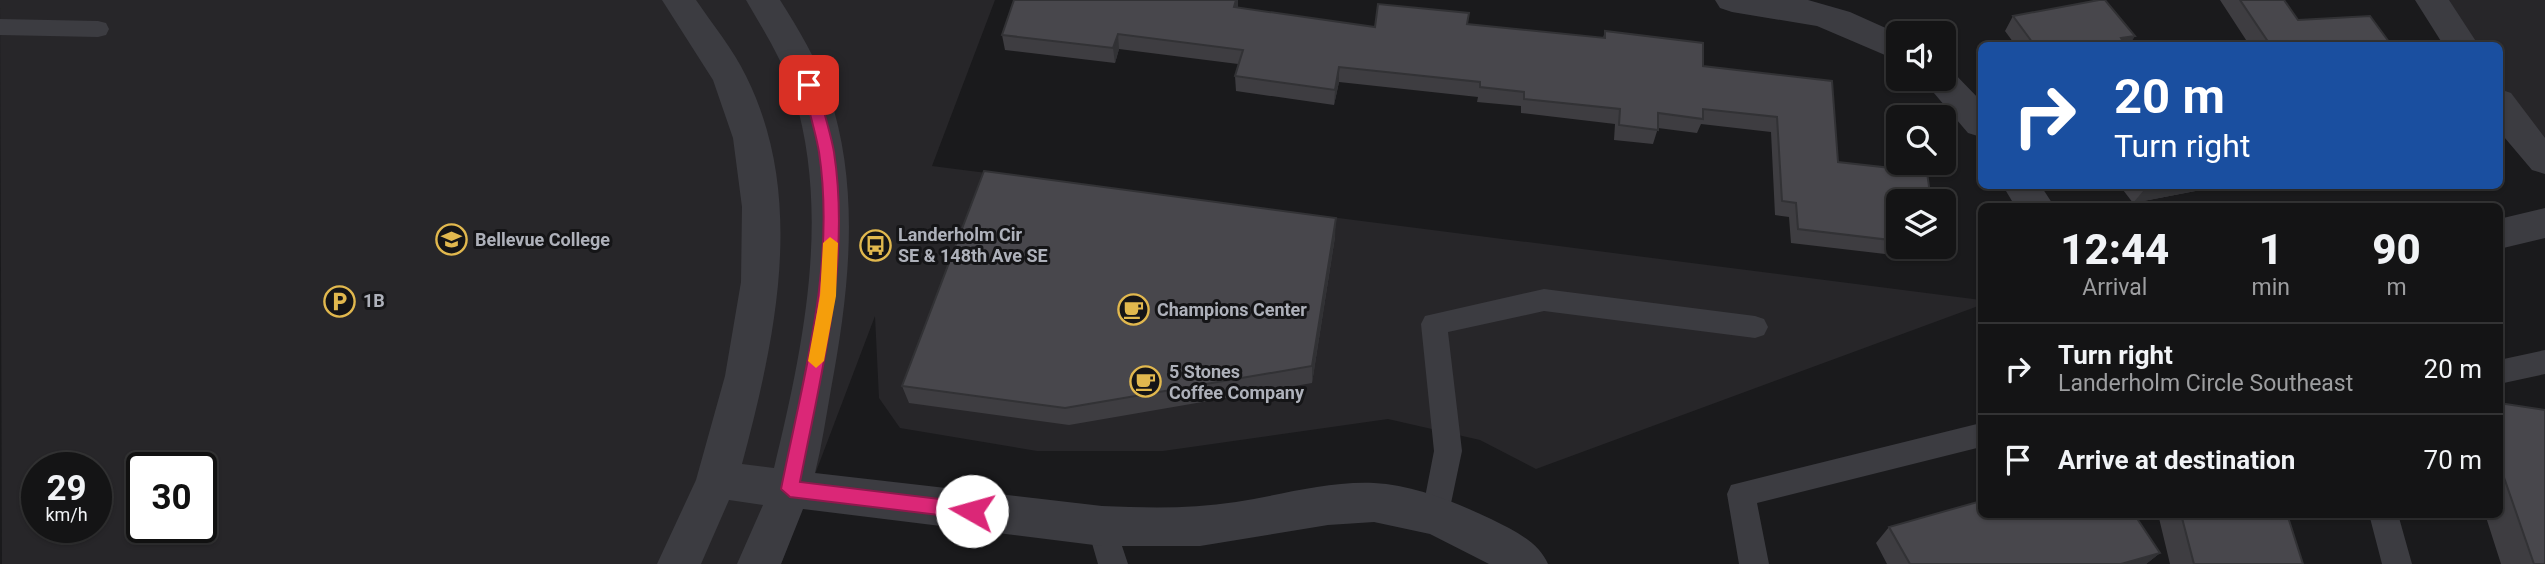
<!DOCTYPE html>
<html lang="en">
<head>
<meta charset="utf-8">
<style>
  :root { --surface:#141415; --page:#212122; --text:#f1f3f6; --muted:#9d9ea0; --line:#333334 }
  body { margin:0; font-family:Roboto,sans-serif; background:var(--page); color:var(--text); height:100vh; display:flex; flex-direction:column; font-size:26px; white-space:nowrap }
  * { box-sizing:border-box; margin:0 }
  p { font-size:23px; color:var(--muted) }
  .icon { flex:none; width:38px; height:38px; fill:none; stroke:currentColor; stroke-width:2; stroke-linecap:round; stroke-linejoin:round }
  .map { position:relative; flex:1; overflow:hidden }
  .side { position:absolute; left:1978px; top:203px; width:525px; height:315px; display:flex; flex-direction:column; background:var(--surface); border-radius:10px; box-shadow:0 2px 5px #0004,0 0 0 2px var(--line) }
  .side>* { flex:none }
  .top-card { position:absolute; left:1978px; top:42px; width:525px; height:147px; border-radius:10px; box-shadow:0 2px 5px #0004,0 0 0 2px var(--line); background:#1a4fa0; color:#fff; overflow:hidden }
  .buttons { position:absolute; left:1886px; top:21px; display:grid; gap:14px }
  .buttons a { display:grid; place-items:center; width:70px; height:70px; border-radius:10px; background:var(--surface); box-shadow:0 2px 5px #0004,0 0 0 2px var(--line); font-size:35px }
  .speed { position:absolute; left:21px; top:452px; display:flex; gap:14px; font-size:35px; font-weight:700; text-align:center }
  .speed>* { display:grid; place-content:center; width:91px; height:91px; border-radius:50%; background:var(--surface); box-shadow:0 2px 5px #0004,0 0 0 2px var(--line); line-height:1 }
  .speed small { font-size:18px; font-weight:400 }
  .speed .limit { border:4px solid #111; border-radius:10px; background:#fff; color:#111 }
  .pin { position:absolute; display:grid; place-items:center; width:60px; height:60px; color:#fff; margin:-30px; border-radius:14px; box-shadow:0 4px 10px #0006 }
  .me { position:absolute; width:77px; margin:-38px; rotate:277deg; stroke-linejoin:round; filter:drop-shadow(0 0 5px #0008) }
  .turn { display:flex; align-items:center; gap:24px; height:147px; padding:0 21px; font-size:32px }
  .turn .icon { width:91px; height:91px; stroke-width:2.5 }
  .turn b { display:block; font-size:49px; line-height:60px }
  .eta { display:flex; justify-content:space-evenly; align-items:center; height:119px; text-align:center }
  .eta b { font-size:42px; font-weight:800; line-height:49px }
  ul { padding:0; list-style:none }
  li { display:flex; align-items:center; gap:21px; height:91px; padding:0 21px; border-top:2px solid var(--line) }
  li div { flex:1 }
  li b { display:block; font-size:26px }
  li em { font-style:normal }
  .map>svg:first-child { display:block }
</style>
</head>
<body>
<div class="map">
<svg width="2545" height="564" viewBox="0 0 2545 564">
  <rect width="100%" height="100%" fill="#1a1a1c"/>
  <path fill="#272629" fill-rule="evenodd" d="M0 0H995L932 166 1981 300V305L1536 469 1480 440 1388 419 1163 451H1037L900 428 879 398 875 316 781 564H2ZM37 467H96V527H37ZM142 467H201V527H142Z
    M2432 0H2545V155L2499 102V46L2462 45Z"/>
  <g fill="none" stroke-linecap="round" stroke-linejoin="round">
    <path fill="#3c3c41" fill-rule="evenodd" d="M0 19 98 21 106 23 109 29 106 35 98 37 0 35Z
      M1544 289 1755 316 1764 319 1768 327 1764 335 1755 338 1544 311 1448 332 1462 451 1446 527 1436 531 1426 527 1421 518 1434 451 1421 324 1425 316Z
      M2545 350V374L2499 384V360Z
      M1981 423V447L1757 503 1769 564H1739L1727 494 1731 485Z
      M1102 513 1112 516 1128 564H1098L1087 526 1092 516Z
      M2369 514H2398L2412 564H2382Z"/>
    <path fill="#3c3c41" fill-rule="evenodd" d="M662 0H696C713 25 733 49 746 76 807 198 775 340 742 464L774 468C803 348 831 216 794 95 783 61 764 31 746 0H780C799 30 817 60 829 94 861 190 849 292 831 389 826 417 822 445 815 473L1102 506C1147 508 1191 509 1236 502 1281 495 1327 481 1374 483 1414 485 1455 502 1491 519 1513 530 1538 541 1548 564H1489L1430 534 1374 522 1328 525 1200 546H1102L803 509 781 564H737L763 505 729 500 701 564H657L696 480 725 376 741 282 742 207 733 138 713 80Z
      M1715 0H1808L1850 12 1899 34V61L1817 26 1732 12 1720 8Z
      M2415 0H2449L2479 46H2444Z
      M1944 68 1951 70 1981 101V137L1968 133 1922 79H1944Z
      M2499 89 2511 93 2545 138V174L2532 170 2499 131Z
      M2003 186H2041L2054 206H2015Z
      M2545 208V238L2499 249V219Z"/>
  </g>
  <path fill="#3e3d41" d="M1014 0H1238V8L1375 27 1467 24 1603 38 1605 31 1703 66 1832 81 1838 162 1899 201V247H1936L1928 259 1791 243 1789 217 1775 215 1771 132 1701 124 1697 133 1658 128 1653 144 1614 140 1615 124 1521 113V106L1477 102 1478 97 1339 82 1334 105 1236 91 1235 76 1238 64 1119 49 1115 63 1005 50 1002 35Z
    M2220 0H2284L2298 20 2392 46H2250Z
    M2013 16 2135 36 2128 46H2016L2005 31Z
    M2120 186H2209L2206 189 2133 203Z
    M1335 237 1312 383 1069 425 909 403 902 386Z
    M2499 403 2545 564H2501L2485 514H2499Z
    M2158 514H2287L2303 564H2170Z
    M1889 527 2160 553 2146 564H1887L1876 543Z"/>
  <path fill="#323235" d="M1236 0H1238V9L1234 7Z
    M1118 34 1119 49 1115 63 1113 48Z
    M2135 36 2128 46H2116L2121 38Z
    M1339 67V82L1334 105 1335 90Z
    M2166 186H2209L2206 189 2133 203 2144 190Z
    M1336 218 1335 237 1312 383V366Z
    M2160 553 2146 564H2121Z"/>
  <path fill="#48474c" stroke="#323235" stroke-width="2" d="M1014 0H1236L1234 7 1375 27 1378 4 1469 13 1467 24 1605 38V31L1703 43V66L1832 81 1838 162 1927 172 1931 201H1899V241L1798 229 1796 203 1782 201 1777 117 1703 109V119L1658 113V130L1619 125 1620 109 1524 99V92L1480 87V82L1339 67 1335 90 1235 76 1243 50 1118 34 1113 48 1002 35Z
    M2099 0H2105L2135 36 2121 38 2126 46H2035L2013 16Z
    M2240 0H2284L2298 20 2370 16 2392 46H2271Z
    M984 171 1336 218 1312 366 1065 408 902 386Z
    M2141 186H2166L2144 190Z
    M2499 403 2545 410V564H2534L2499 463Z
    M1981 501V514H2134L2160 553 2121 564H1910L1889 527Z
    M2181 514H2287L2303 564H2194Z"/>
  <path fill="#db2777" stroke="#8e194d" stroke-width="2" d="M809 79 817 85C822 107 830 130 834 152 851 264 821 373 800 482L972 503 978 505 981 511 978 517 972 519 790 497 781 489C803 378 836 265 819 152 815 129 808 107 802 85Z"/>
  <path fill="#f59e0b" d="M830 237 838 243 836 296 824 361 816 368 808 361 820 296 823 243Z"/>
  <defs>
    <symbol id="university-ring" viewBox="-11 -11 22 22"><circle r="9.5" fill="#151517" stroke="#e1b84e" stroke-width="1.5"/><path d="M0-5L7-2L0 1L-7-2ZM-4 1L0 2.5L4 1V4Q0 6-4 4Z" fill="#e1b84e"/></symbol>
    <symbol id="bus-ring" viewBox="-11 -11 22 22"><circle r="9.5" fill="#151517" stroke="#e1b84e" stroke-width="1.5"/><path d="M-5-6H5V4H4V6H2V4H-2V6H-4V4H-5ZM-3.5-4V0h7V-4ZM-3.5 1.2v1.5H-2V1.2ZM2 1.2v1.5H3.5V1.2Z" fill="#e1b84e"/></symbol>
    <symbol id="parking-ring" viewBox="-11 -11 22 22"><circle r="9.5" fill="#151517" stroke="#e1b84e" stroke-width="1.5"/><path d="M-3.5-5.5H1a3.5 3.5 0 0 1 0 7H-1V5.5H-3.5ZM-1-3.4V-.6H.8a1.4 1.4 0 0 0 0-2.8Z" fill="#e1b84e"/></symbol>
    <symbol id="cafe-ring" viewBox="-11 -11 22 22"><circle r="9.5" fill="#151517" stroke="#e1b84e" stroke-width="1.5"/><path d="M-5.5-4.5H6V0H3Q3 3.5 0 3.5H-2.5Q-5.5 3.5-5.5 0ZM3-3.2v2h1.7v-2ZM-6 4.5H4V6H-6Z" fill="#e1b84e"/></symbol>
  </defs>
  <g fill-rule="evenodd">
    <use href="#university-ring" x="434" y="222" width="35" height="35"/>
    <use href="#bus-ring" x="858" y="228" width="35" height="35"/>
    <use href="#parking-ring" x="322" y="284" width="35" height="35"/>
    <use href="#cafe-ring" x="1116" y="292" width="35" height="35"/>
    <use href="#cafe-ring" x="1128" y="364" width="35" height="35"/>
  </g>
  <g text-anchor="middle" stroke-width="6" stroke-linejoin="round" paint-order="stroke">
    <g font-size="18" font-weight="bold" fill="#aeb1ba" stroke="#151517" text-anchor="start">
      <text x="898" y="241">Landerholm Cir<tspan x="898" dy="21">SE &amp; 148th Ave SE</tspan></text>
      <text x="475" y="246">Bellevue College</text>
      <text x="363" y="307">1B</text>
      <text x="1157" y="316">Champions Center</text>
      <text x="1169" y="378">5 Stones<tspan x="1169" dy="21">Coffee Company</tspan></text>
    </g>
  </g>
</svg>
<div class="buttons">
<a><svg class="icon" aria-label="sound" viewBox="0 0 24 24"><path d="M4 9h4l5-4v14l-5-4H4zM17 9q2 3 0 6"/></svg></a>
<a><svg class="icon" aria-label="search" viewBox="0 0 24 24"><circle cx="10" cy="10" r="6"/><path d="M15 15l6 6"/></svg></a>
<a><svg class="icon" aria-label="layers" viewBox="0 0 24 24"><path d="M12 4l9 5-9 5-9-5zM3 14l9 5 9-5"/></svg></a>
</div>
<div class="speed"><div>29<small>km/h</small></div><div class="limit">30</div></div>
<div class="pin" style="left:809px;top:85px;background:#d93025"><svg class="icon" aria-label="arrive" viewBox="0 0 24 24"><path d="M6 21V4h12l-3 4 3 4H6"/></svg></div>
<svg class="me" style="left:972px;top:511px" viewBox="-20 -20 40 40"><circle r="19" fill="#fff"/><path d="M0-13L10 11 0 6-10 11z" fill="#db2777"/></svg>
<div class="top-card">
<div class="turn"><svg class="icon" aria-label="right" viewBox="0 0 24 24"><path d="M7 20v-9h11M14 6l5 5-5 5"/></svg><div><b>20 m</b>Turn right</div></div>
</div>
<section class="side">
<div class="eta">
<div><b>12:44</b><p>Arrival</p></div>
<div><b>1</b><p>min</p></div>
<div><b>90</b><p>m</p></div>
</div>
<ul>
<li><svg class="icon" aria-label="right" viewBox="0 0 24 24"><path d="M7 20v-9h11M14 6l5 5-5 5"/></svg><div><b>Turn right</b><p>Landerholm Circle Southeast</p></div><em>20 m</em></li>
<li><svg class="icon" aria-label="arrive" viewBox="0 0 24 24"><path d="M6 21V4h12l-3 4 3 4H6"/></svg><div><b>Arrive at destination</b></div><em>70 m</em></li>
</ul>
</section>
</div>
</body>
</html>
